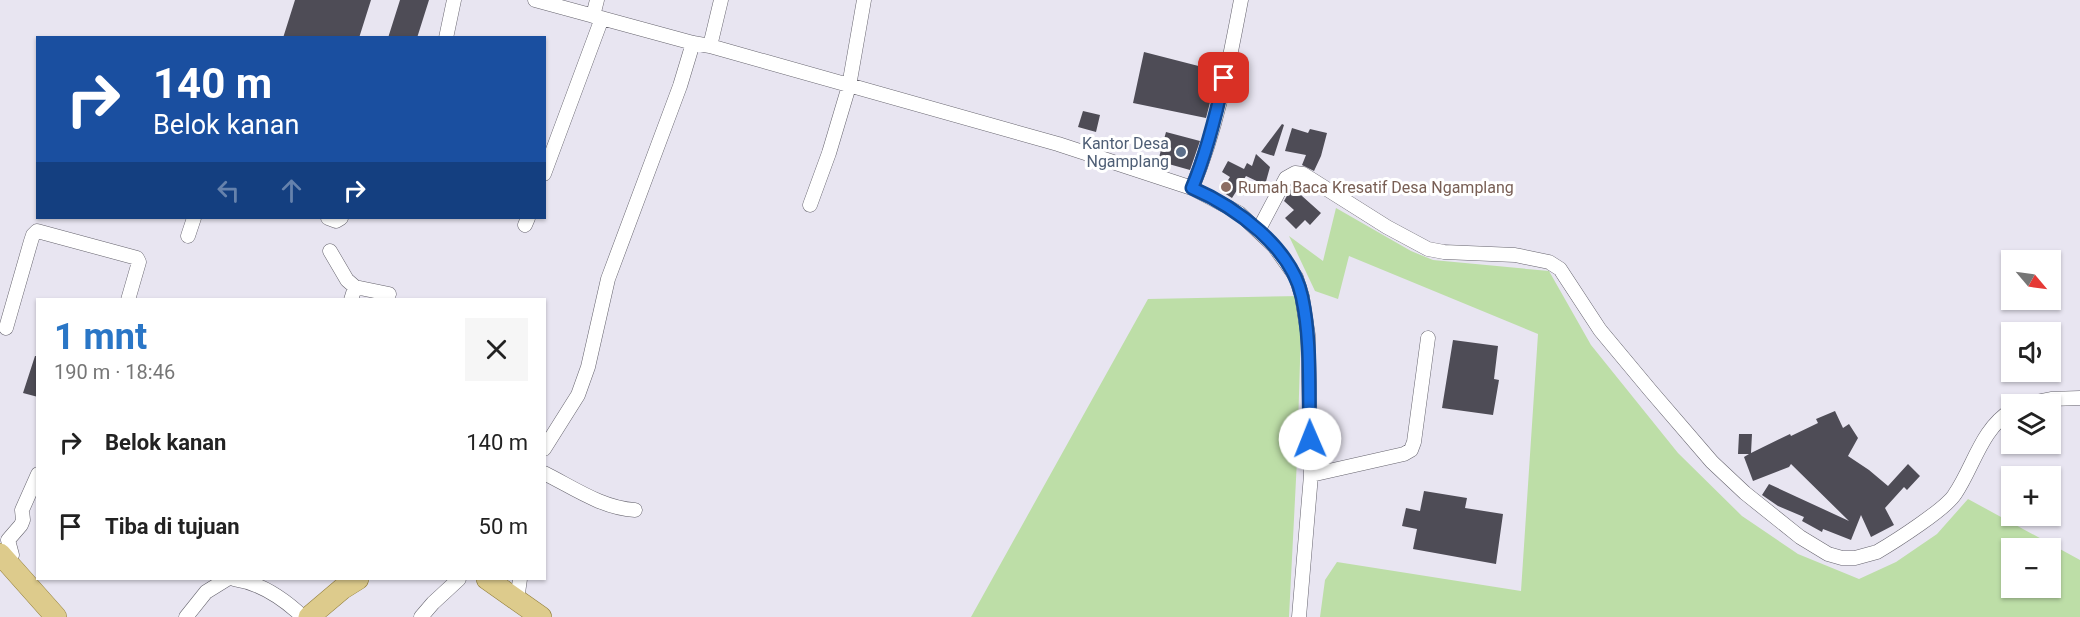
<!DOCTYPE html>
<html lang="id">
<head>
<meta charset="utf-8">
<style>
  :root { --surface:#fff; --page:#f6f6f6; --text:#222; --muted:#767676; --accent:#2a76c6 }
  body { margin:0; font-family:Roboto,sans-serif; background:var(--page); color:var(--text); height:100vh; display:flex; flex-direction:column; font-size:22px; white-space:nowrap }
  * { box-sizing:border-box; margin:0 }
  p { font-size:20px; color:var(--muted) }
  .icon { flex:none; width:33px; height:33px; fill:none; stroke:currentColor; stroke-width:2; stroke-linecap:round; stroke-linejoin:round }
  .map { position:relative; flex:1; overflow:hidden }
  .side { position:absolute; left:36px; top:298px; width:510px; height:282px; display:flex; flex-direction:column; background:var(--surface); border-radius:0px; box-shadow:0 2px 4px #0004 }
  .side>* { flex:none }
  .top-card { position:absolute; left:36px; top:36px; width:510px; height:183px; border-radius:0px; box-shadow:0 2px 4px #0004; background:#1a4fa0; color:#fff; overflow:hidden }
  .needle { width:39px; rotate:119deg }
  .controls { position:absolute; left:2001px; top:250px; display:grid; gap:12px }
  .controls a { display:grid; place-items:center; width:60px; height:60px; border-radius:0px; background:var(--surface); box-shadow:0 2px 4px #0004; font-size:30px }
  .pin { position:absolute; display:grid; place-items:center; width:51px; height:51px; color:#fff; margin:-26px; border-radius:12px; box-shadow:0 3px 9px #0006 }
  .me { position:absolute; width:66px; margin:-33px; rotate:359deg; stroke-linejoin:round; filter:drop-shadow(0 0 4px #0008) }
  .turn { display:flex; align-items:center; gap:21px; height:126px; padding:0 18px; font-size:27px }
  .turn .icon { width:78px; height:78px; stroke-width:2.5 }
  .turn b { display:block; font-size:42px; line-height:51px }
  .lanes { display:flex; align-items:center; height:57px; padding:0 18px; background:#0003; justify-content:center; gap:30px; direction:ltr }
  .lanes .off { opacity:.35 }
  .round { display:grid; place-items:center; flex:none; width:63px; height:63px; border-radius:0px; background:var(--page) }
  .overview { display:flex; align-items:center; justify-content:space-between; height:102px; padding:0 18px }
  h1 { font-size:36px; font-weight:700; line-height:45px; color:var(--accent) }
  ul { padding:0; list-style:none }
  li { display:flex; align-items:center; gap:18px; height:84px; padding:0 18px }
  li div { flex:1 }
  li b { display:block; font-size:22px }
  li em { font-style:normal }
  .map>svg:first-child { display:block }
</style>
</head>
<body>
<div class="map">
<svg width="2080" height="617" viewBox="0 0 2080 617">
  <rect width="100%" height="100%" fill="#e8e5f1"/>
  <path fill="#bddea7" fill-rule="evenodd" d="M1336 208 1411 251 1433 260 1549 271 1591 345 1678 453 1742 516 1798 554 1859 579 1896 562 1937 534 1968 499 2080 560V617H1320L1325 580 1337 562 1521 591 1538 334 1349 256 1338 299 1315 291 1289 236 1323 261ZM2012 549H2050V588H2012Z
    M1302 296 1297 460 1289 617H971L1148 299Z"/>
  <path fill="#4e4c56" d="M295 0H371L359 38H283Z
    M400 0H429L417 38H388Z
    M1144 52 1218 71 1206 118 1133 103Z
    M1083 111 1100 115 1096 132 1078 127Z
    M1282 124 1284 125 1274 156 1261 152Z
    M1292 128 1308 133 1310 129 1327 133 1321 156 1314 171 1302 165 1306 155 1285 151Z
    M1166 132 1200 141 1190 170 1158 161Z
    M1256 154 1270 167 1265 185 1246 176 1232 198 1221 191 1230 177 1222 172 1228 161 1244 169 1247 163 1252 166Z
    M1292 187 1321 213 1310 225 1305 220 1296 229 1285 218 1294 210 1284 201Z
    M1453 340 1498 346 1494 379 1499 380 1493 415 1442 408Z
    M35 356H38V397L23 393Z
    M1835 411 1843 428 1849 424 1858 438 1848 456 1869 470 1888 486 1908 464 1920 476 1907 490 1904 487 1885 508 1894 525 1871 537 1861 515 1851 540 1823 529 1822 532 1802 521 1804 517 1778 506 1762 495 1769 484 1849 521 1791 464 1789 467 1753 481 1744 457 1749 454H1738L1739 434H1752L1751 453 1790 434 1791 436 1818 423 1816 419Z
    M1424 491 1467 498 1465 508 1503 514 1496 564 1413 549 1417 529 1402 526 1406 508 1420 511Z"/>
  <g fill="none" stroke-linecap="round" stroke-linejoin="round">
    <defs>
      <path id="street" d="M535 0 693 43 710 46 1058 144 1192 188
        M1241 0C1229 63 1217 129 1192 188L1239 213 1274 246 1296 277 1302 296 1308 335 1311 475 1299 617
        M593 16 597 0
        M446 38 454 0
        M710 46 721 0
        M544 174 602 18
        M810 205 829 153 849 86 864 0
        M328 218 336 221 341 218
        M525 225 528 218
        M1258 231 1286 178 1295 173 1303 174 1387 227 1428 249 1444 252 1515 255 1549 262 1560 269 1600 330 1650 390 1712 462 1745 493 1800 537 1828 554 1842 558H1855L1877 552C1894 542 1946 509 1955 494 1974 466 1981 429 2012 410
        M188 236 194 218
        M330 251 347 280 355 287
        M351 300 355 287 389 294
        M6 328 31 241 33 235 37 231 137 258 139 262 128 300
        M2022 405 2051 399 2080 398
        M544 449 578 395 588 367 608 279 680 86 693 43
        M544 473C574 488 602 508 635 510
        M1311 475 1404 454 1411 450 1414 442 1428 338
        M8 564 12 555 8 540 21 525 23 520 22 510 38 474
        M234 579C261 583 283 598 303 617
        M517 600 520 579
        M186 617 206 592 227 579
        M421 617 433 603 459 579"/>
      <path id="primary" d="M0 554 56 617
        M487 579 541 617
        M309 617 342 589 358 579"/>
    </defs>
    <use href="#street" stroke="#66646e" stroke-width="15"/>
    <use href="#primary" stroke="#94803e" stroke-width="22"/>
    <use href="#street" stroke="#fff" stroke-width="14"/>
    <use href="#primary" stroke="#ddcb8c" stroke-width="21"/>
  </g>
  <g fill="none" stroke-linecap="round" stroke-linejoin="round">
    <defs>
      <path id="route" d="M1224 78C1216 115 1207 152 1192 188 1236 207 1292 248 1302 297 1312 343 1308 392 1310 439"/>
    </defs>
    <use href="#route" stroke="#114b97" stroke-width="15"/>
    <use href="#route" stroke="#1a73e8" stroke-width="10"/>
  </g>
  <circle fill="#5c6f8a" stroke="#fff" stroke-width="2" cx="1181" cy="152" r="6"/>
  <circle fill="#8d6e63" stroke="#fff" stroke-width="2" cx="1226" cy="187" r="6"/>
  <g text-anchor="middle" stroke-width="6" stroke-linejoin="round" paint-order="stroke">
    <g font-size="16" fill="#4e5e75" stroke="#fff" text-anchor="end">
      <text x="1169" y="149">Kantor Desa<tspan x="1169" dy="18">Ngamplang</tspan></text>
    </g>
    <g font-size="16" fill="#785e54" stroke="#fff" text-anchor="start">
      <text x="1238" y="193">Rumah Baca Kresatif Desa Ngamplang</text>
    </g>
  </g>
</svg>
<div class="controls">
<a><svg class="needle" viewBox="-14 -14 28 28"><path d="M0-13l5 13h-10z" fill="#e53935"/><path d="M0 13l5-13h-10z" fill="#767676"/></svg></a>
<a><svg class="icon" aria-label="sound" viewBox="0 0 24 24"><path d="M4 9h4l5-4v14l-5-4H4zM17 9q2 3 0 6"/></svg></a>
<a><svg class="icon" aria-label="layers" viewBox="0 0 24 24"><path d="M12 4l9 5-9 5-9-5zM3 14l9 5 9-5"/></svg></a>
<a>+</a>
<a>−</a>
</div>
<div class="pin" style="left:1224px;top:78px;background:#d93025"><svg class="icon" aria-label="arrive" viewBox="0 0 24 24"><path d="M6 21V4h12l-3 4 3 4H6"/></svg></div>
<svg class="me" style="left:1310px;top:439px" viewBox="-20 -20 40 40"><circle r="19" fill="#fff"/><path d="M0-13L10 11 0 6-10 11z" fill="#1a73e8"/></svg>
<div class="top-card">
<div class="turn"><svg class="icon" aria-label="right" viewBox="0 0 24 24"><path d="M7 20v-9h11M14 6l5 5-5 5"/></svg><div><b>140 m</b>Belok kanan</div></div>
<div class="lanes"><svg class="icon off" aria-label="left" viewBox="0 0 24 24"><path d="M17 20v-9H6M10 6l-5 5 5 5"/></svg><svg class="icon off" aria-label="ahead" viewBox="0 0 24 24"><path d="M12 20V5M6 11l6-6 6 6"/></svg><svg class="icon" aria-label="right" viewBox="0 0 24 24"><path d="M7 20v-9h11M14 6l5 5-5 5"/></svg></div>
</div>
<section class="side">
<div class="overview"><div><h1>1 mnt</h1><p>190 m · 18:46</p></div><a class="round"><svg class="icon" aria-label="close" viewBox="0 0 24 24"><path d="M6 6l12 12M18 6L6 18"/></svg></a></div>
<ul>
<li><svg class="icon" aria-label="right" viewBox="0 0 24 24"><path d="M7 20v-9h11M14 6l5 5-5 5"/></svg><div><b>Belok kanan</b></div><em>140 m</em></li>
<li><svg class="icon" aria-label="arrive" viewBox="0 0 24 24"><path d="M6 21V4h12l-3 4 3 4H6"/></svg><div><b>Tiba di tujuan</b></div><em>50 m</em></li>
</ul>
</section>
</div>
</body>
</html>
